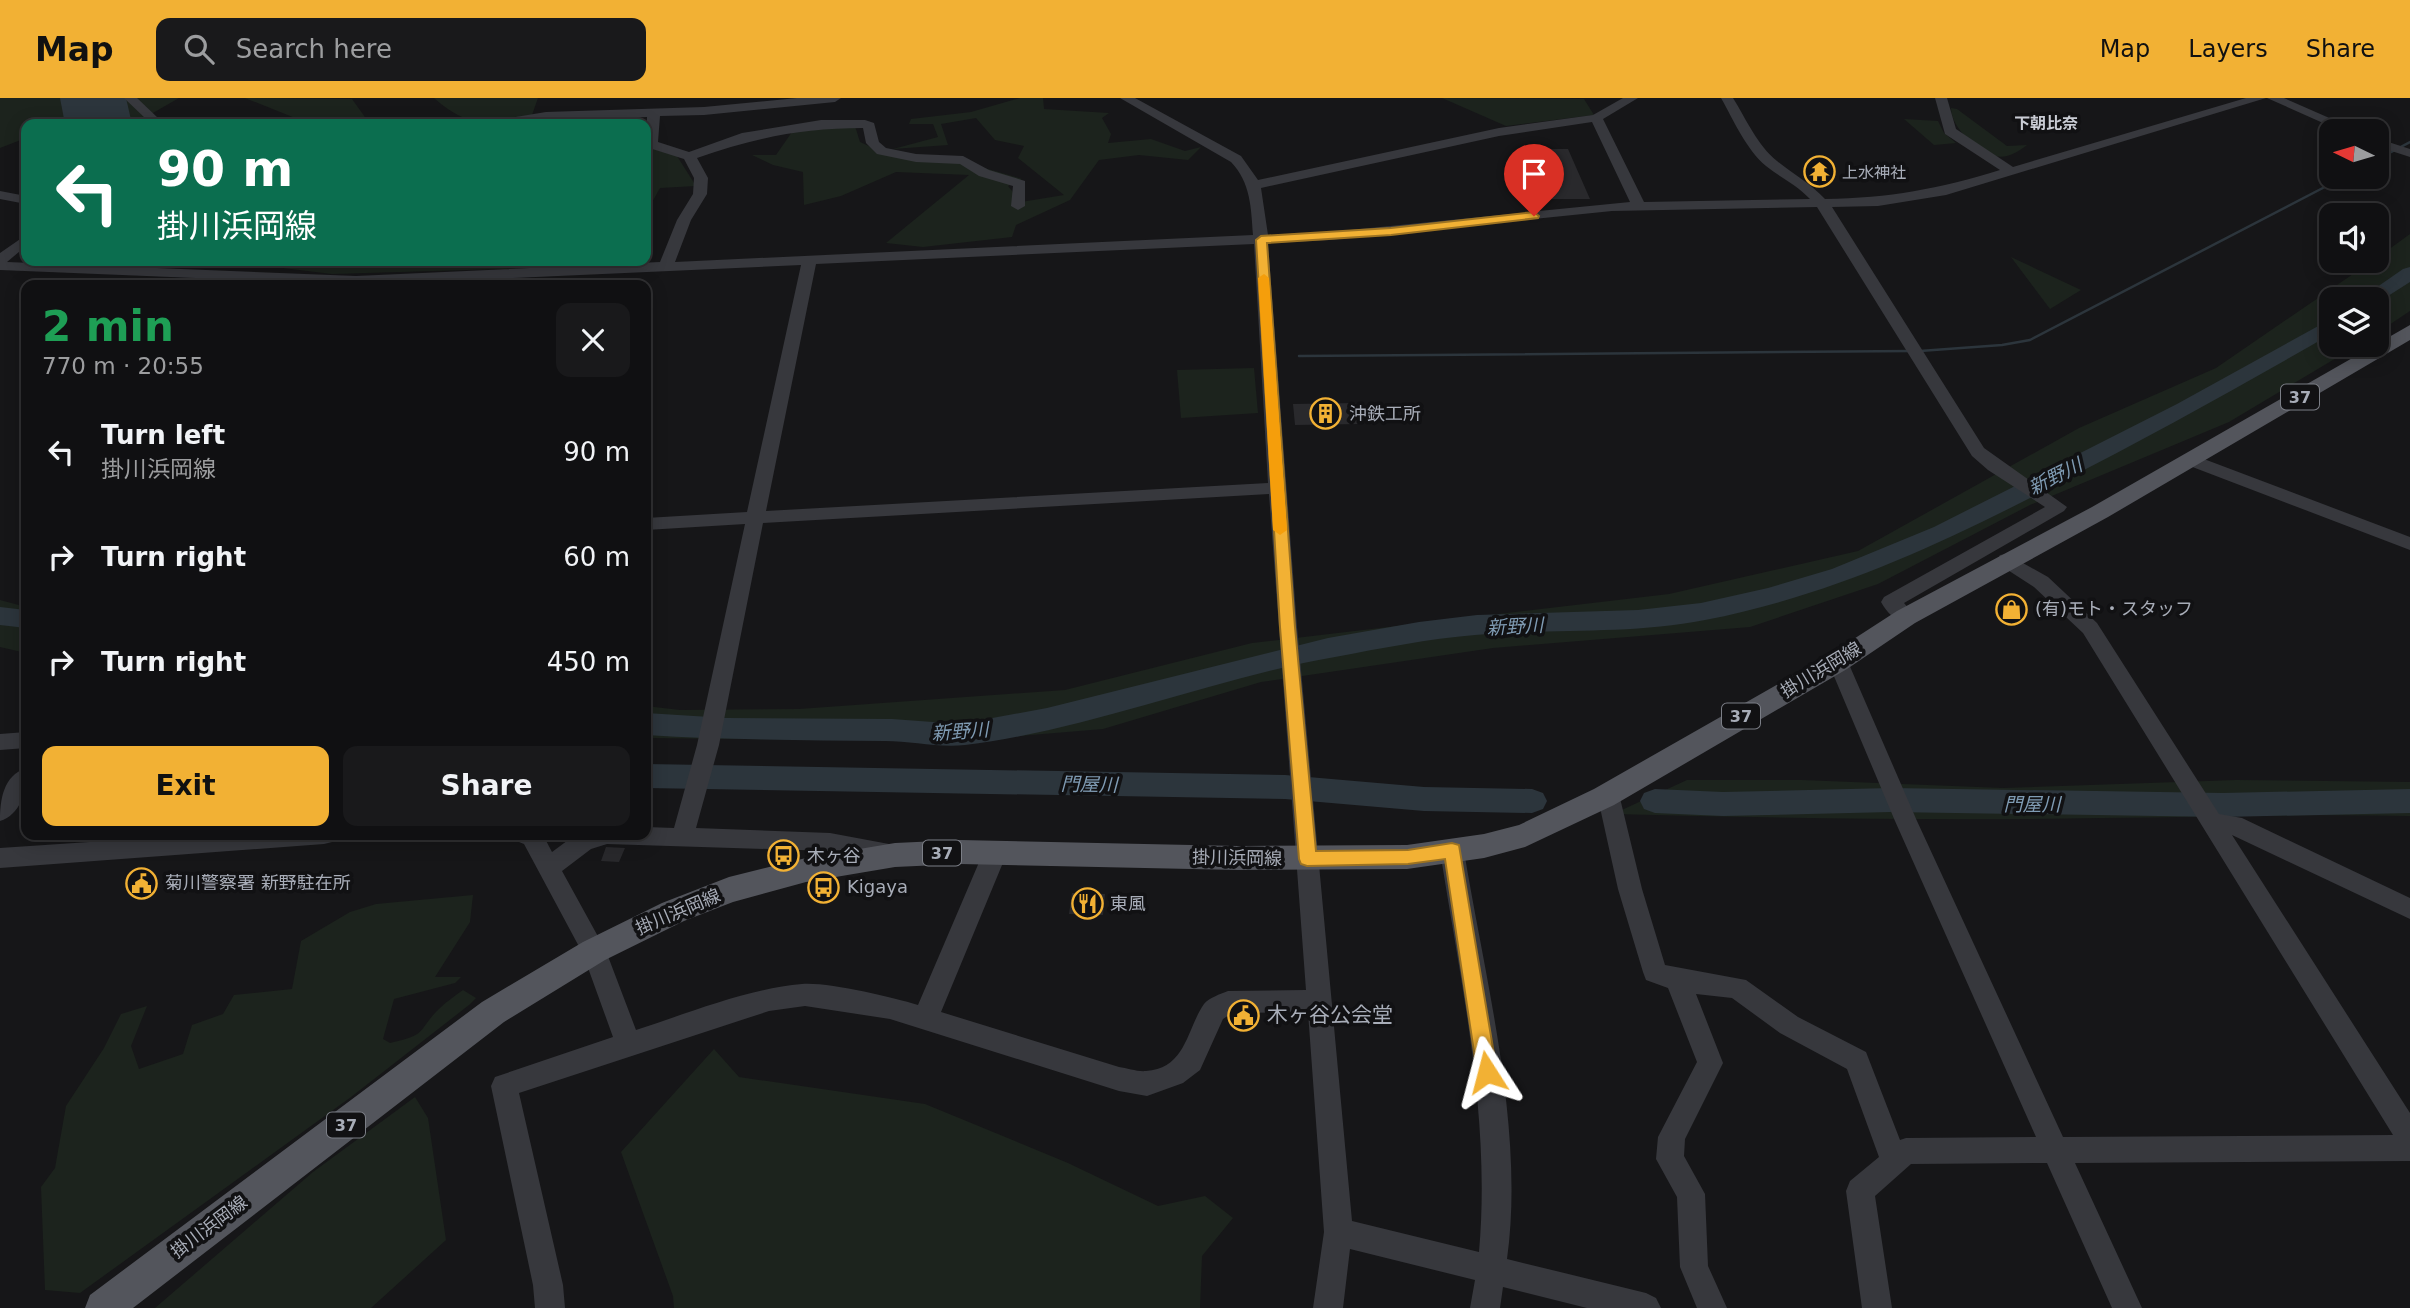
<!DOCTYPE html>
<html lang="en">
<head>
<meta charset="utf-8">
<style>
  :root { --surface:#101012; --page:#19191b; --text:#f1f3f6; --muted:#9c9d9f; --line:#303032; --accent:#f2b134 }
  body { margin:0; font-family:"DejaVu Sans","Noto Sans JP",sans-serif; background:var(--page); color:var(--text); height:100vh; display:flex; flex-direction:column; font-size:26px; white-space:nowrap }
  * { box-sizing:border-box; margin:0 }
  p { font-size:23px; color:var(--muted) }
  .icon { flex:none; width:38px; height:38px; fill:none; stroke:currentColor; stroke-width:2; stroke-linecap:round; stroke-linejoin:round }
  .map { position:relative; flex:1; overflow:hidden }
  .side { position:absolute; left:21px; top:182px; width:630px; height:560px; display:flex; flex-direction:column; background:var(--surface); border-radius:14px; box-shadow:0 4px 18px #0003,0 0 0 2px var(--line) }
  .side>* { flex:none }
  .top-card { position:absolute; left:21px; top:21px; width:630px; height:147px; border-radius:14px; box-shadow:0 4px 18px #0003,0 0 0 2px var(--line); background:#0b6e4f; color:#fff; overflow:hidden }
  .needle { width:46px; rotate:275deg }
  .tools { position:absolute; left:2319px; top:21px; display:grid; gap:14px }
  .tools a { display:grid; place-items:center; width:70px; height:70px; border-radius:14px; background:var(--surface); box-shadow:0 4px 18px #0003,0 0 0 2px var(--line); font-size:35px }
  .pin { position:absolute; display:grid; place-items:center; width:60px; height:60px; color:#fff; margin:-72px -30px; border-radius:50% 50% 50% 0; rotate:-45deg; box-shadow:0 0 7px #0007 }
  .pin .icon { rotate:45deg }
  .me { position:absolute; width:77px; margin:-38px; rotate:351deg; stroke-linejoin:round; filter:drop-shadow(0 0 5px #0008) }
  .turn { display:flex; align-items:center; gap:24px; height:147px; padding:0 21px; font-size:32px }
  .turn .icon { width:91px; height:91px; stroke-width:2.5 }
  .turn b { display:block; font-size:49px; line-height:60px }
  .round { display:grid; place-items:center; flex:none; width:74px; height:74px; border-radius:14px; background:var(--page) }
  .overview { display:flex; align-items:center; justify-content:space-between; height:119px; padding:0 21px }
  h1 { font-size:42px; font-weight:800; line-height:52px; color:#1e9e55 }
  .button { display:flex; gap:14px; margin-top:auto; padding:14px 21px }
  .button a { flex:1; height:80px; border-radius:14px; background:var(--accent); color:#111; font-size:28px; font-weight:800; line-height:80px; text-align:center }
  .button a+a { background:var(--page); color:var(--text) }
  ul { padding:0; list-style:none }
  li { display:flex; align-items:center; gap:21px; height:105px; padding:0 21px }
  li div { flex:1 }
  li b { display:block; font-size:26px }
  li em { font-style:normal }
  header { display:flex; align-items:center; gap:42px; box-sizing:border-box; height:98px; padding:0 35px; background:var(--accent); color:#111 }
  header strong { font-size:33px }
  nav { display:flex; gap:38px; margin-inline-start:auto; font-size:24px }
  .search { width:490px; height:63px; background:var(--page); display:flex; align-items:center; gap:18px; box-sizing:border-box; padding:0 24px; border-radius:14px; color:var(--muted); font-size:26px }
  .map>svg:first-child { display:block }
</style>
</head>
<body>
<header>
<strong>Map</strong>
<div class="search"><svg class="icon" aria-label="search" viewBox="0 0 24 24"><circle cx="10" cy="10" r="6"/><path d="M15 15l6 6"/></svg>Search here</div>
<nav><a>Map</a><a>Layers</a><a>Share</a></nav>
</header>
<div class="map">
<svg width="2410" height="1210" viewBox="0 0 2410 1210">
  <rect width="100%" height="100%" fill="#161618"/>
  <path fill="#1c231d" d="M0 0H179L139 23 145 26H26V40L0 50Z
    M245 0 352 1 370 26H281L295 20Z
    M434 0H538L532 17C488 24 470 32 434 0Z
    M1020 0H1043L1044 11 1109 15 1102 20 1111 36 1108 45 1151 41 1185 53 1201 49 1188 62 1139 57 1099 62 1070 102 1016 127 1012 139 923 149 886 145 969 77 896 74 841 98 804 107 803 74 773 67 752 57H776L792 34 855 28 860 44 884 55 950 60 1022 81 1008 88 1021 104 1064 97 1018 60 1024 48 995 42 976 20 941 26 948 47 893 51 938 39 933 26H909L911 21 971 14Z
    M1442 0 1584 1 1594 17 1506 28Z
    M1951 10 1957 11 2007 48 2027 47C2018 54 2007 61 1995 58 1977 54 1951 29 1951 10Z
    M1904 21 1938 23 1944 35 1956 45 1934 47Z
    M646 48 677 58 696 88 660 90 646 115Z
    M2410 136V213L2377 235 2376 201H2331V247H2358L2229 324 2030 407 1878 486 1750 529 1493 550 1261 584 1103 631 957 643 646 640V608L680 612 799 611 1065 592 1252 545 1669 496 1858 453 2079 330 2216 270 2372 163H2376L2377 160Z
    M2011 159 2081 192 2050 211Z
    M245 163H440L441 166 496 163H593L604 168 332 176 250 166Z
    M1254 270 1258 315 1181 320 1177 272Z
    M0 502 26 509V555L0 549Z
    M1687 682H1802L2003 690 2236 682 2410 684V718C2307 716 2205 719 2102 720 1939 723 1776 720 1613 716Z
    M473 797 470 824 435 879H461L455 885 394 901 383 941 390 945C430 936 416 933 440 910 447 903 455 898 463 892L476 900 469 907 351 999 80 1195 45 1192 41 1089 55 1070 66 1008 104 950 121 916 147 908 131 948 139 971 183 956 192 927 223 916 234 897 292 891 301 843 350 814 376 806Z
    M714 951 739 979 925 1006 1068 1065 1158 1108 1205 1098 1233 1120 1202 1158 1200 1210H674L673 1198 621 1054Z
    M415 999 428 1020 446 1142 371 1210H155L313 1074Z"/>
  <path fill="#2c353c" d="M60 0H126L132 26H65Z"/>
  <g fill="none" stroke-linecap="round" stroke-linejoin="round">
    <path stroke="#2c353c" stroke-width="2.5" d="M2376 62 2410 44
      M1920 253 2002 247 2030 242 2344 79
      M1299 258 1911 253"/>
    <path fill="#2c353c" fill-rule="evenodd" d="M2410 169V184L2377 205 2376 201H2360L2403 171Z
      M2331 221V236C2241 288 2151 338 2059 385 1944 445 1833 497 1705 522 1630 537 1552 530 1475 537 1428 541 1382 550 1335 559 1210 581 1090 632 965 647 939 650 911 643 885 643 805 642 726 642 646 637V615L726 620 892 621 960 626 1047 610 1328 540 1419 524 1477 517 1638 512 1701 505 1768 490 1832 471 1934 429 2177 306Z
      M0 509 26 512V530L0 527Z
      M646 666 1285 677 1424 689 1532 691 1543 695 1547 703 1543 711 1532 715 1424 713 1285 701 646 690Z
      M1891 690 2223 695 2410 691V715L2223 719 1891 714 1723 718 1655 715 1644 711 1640 703 1644 695 1655 691 1723 694Z"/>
  </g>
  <path fill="#29292c" d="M1532 51H1568L1590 101H1552Z
    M1356 305 1360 326 1295 327 1293 306Z
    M606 749 625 750 619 764 601 763Z
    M1072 795 1105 796 1103 817 1069 816Z"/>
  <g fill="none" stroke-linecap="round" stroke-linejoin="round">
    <path fill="#37383d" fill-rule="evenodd" d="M124 0H137L158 20 153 26H140L145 20Z
      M797 0H841L835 4 704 17 660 18 658 44 689 54 742 35 821 22H865L874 25 879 44 886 50 916 56 963 58 989 72 1025 83V108L1018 112 1011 108 1013 88 979 78 960 66 916 64 877 56 866 45 863 30C803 30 753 40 697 60L708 80 707 96 691 122 675 164 1253 137C1251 110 1251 85 1231 64L1120 0H1135L1241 58 1258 82 1499 30 1593 17 1623 0H1638L1603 21 1644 104 1810 101C1797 87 1781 80 1766 68 1746 51 1734 23 1721 0H1733C1746 21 1758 48 1777 63 1794 77 1810 85 1825 101 1890 100 1938 91 2000 72L1945 36 1935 0H1947L1956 31 2013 69 2246 0H2266L1946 97 1878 108 1832 109 1984 350 2067 409 2064 413 1904 505 1916 519 1913 524C1899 528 1888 516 1881 504L1884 499 2045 409 1988 372 1972 358 1817 109 1612 113 1330 142 1268 145 1297 529 1352 1123 1479 1154C1491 1019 1461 886 1440 753L1444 746 1452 743 1460 746 1464 753C1485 881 1525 1032 1507 1161L1646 1195 1656 1200 1661 1210H1587L1503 1189 1500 1210H1470L1475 1182 1350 1151 1343 1210H1313L1324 1134 1308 914 1232 915 1223 921 1200 972 1183 985 1147 998 1119 993 890 921 805 908 769 913 519 995 563 1187 565 1210H535L533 1187 491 988 495 979 613 939 583 856 524 746 519 744 516 737H543L552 754 575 737H646V729L674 730 697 647 745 426 646 432V420L747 414 801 167 362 187 0 172V155L26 137V148L7 164 356 178 660 164 677 122 693 96 694 80 684 61 646 49 647 19 490 26 491 23 546 14 704 9ZM1592 24 1630 104 1330 134 1268 137 1261 90 1499 38ZM1254 146 1268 385 766 413 816 166ZM1269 396 1306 892 1228 893C1220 896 1209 900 1204 906 1187 930 1186 971 1146 973 1138 974 1127 970 1119 969L941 914 1007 755 1003 748 995 745 987 748 983 755 918 907C891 899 829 884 802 886 746 891 689 915 636 932L606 853 562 773 591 751 607 746 830 753 889 766 897 763 901 756 897 749 889 746 830 735 696 730 719 647 763 425Z
      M2267 0H2284L2359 33H2341Z
      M2376 40 2410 51V59L2376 48Z
      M0 93 26 98V106L0 101Z
      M2188 355 2410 439V452L2182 365 2179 361Z
      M2007 456 2048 479 2097 525 2219 716 2242 720 2410 800V821L2232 737 2410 1015V1063L2075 1065 2142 1210H2112L2047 1065 1911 1066 1875 1098 1892 1210H1862L1846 1093 1850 1083 1879 1059 1847 971 1780 935 1732 900 1696 896 1723 965 1685 1041 1684 1058 1705 1096 1708 1168 1727 1210H1697L1680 1169 1677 1099 1656 1061 1658 1039 1697 964 1668 890 1646 882 1643 874 1618 791 1597 696 1600 690 1608 687 1616 690 1619 696 1642 791 1665 867 1746 882 1798 919 1866 954 1900 1042 1906 1040 2036 1039 1895 723 1828 564 1831 559 1838 556 1845 559 1848 564 1917 723 2063 1039 2393 1037 2083 535 2034 489 2000 467 1997 462 2000 457Z
      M26 634V650L0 652V636Z
      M26 670C27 691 22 716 0 723 0 702 3 678 26 670Z
      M194 737H335L332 744 324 746 0 770V750Z"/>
    <path fill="#53555c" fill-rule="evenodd" d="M2410 227V242L2108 419 1915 525 1847 571 1614 707 1525 749 1484 760 1407 771 1238 772 960 766 895 769 806 784 733 804 684 823 605 862 504 924 133 1210H85L90 1197 482 904 583 844 662 805 729 779 806 760 895 745 960 742 1238 748 1407 747 1484 736 1519 727 1594 691 1829 557 1897 513 2092 409Z"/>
  </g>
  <path fill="#f2b134" stroke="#9d7322" stroke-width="2" d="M1534 114 1539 118 1538 120 1391 137 1267 145 1295 529 1316 753 1408 752 1452 745 1459 747 1497 974 1494 981 1487 983 1480 981 1477 974 1445 761 1408 766 1307 768 1301 766 1299 761 1280 529 1256 142 1261 138 1391 130Z"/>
  <path fill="#f59e0b" d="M1264 176 1269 180 1287 432 1280 437 1273 432 1258 180Z"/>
  <defs>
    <symbol id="temple-ring" viewBox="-11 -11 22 22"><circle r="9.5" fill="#111113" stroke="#f2b134" stroke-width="1.5"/><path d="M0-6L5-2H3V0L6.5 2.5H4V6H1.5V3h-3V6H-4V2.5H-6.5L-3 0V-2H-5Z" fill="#f2b134"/></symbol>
    <symbol id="building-ring" viewBox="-11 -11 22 22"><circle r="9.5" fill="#111113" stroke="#f2b134" stroke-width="1.5"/><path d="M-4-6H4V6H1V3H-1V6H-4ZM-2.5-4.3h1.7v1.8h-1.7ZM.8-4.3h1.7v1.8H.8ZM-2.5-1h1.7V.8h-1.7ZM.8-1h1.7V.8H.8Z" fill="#f2b134"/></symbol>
    <symbol id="shop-ring" viewBox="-11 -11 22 22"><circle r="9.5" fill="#111113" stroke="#f2b134" stroke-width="1.5"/><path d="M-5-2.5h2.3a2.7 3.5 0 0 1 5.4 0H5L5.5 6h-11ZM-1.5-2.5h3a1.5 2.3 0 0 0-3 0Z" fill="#f2b134"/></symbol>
    <symbol id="bus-ring" viewBox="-11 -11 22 22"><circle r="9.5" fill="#111113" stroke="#f2b134" stroke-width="1.5"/><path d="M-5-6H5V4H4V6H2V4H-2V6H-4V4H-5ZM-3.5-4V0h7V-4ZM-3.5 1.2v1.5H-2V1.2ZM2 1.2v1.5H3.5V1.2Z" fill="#f2b134"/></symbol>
    <symbol id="civic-ring" viewBox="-11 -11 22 22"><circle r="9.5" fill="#111113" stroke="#f2b134" stroke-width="1.5"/><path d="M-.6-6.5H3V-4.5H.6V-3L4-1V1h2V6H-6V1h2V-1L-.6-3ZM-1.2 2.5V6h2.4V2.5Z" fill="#f2b134"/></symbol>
    <symbol id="restaurant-ring" viewBox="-11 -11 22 22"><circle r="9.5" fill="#111113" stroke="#f2b134" stroke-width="1.5"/><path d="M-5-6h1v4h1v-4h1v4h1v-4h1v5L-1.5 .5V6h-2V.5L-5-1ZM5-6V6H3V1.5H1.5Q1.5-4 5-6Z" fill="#f2b134"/></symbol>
  </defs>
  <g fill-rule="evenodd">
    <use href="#temple-ring" x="1802" y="56" width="35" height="35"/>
    <use href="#building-ring" x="1308" y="298" width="35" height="35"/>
    <use href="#shop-ring" x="1994" y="494" width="35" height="35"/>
    <use href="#bus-ring" x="766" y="740" width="35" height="35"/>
    <use href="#civic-ring" x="124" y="768" width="35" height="35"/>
    <use href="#bus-ring" x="806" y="772" width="35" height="35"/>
    <use href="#restaurant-ring" x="1070" y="788" width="35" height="35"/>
    <use href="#civic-ring" x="1226" y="900" width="35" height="35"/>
  </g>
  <g text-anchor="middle" stroke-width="7" stroke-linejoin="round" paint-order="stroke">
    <g font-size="16" font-weight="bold" fill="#c9ccd4" stroke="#111113">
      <text x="2046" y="31">下朝比奈</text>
    </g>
    <g font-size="16" fill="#a8adb8" stroke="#111113" text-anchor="start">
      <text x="1842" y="80">上水神社</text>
    </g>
    <g fill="#111113" stroke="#7b7e86" stroke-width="2">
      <rect x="2281" y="286.5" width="38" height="25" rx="5"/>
      <rect x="1722" y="605.5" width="38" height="25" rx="5"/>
      <rect x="923" y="742.5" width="38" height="25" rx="5"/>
      <rect x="327" y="1014.5" width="38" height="25" rx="5"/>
    </g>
    <g font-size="16" font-weight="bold" fill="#a8adb8">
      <text x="2300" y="305">37</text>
      <text x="1741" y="624">37</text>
      <text x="942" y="761">37</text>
      <text x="346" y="1033">37</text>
    </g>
    <g font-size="18" fill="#a8adb8" stroke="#111113" text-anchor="start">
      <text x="1349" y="322">沖鉄工所</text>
      <text x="2035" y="517">(有)モト・スタッフ</text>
      <text x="807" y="764">木ヶ谷</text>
      <text x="165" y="791">菊川警察署 新野駐在所</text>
      <text x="847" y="795">Kigaya</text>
      <text x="1110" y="812">東風</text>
    </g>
    <g font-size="18" fill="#a8adb8" stroke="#111113">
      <text transform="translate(1821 572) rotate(-31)" y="6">掛川浜岡線</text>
      <text transform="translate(1237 760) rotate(1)" y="6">掛川浜岡線</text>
      <text transform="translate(678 814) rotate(-23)" y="6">掛川浜岡線</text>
      <text transform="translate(209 1129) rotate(-37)" y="6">掛川浜岡線</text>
    </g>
    <g font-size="19" font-style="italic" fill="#7f9bb3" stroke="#111113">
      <text transform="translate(2055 378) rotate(-27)" y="7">新野川</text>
      <text transform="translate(1515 528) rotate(-3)" y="7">新野川</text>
      <text transform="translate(960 633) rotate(-4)" y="7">新野川</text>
      <text transform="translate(1089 686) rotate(1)" y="7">門屋川</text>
      <text x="2032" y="713">門屋川</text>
    </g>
    <g font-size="21" fill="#a8adb8" stroke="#111113" text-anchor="start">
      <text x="1267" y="924">木ヶ谷公会堂</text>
    </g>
  </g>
</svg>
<div class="tools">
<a><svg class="needle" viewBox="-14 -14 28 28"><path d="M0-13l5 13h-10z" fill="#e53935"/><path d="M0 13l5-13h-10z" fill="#9c9d9f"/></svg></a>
<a><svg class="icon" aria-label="sound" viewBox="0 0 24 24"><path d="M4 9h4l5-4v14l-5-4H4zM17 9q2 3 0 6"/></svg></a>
<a><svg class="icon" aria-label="layers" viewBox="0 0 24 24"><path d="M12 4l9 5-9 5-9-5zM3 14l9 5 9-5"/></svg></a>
</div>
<div class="pin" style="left:1534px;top:118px;background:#d93025"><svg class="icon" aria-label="arrive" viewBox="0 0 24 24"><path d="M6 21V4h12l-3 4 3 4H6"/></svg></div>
<svg class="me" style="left:1487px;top:974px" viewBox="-20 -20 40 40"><path d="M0-17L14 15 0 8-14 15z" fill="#f2b134" stroke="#fff" stroke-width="4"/></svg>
<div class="top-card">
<div class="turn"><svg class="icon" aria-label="left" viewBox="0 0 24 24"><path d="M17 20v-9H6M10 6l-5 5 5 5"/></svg><div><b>90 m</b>掛川浜岡線</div></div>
</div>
<section class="side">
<div class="overview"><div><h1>2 min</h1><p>770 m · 20:55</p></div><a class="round"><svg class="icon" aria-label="close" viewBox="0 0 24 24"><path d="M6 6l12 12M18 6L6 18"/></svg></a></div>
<ul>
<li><svg class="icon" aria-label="left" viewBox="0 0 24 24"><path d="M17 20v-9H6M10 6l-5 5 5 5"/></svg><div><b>Turn left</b><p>掛川浜岡線</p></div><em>90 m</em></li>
<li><svg class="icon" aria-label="right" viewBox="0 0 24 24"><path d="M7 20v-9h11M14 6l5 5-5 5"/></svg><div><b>Turn right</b></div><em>60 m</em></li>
<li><svg class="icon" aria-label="right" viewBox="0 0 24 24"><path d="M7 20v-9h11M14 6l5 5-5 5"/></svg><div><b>Turn right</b></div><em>450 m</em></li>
</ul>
<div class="button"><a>Exit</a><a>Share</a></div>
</section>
</div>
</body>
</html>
